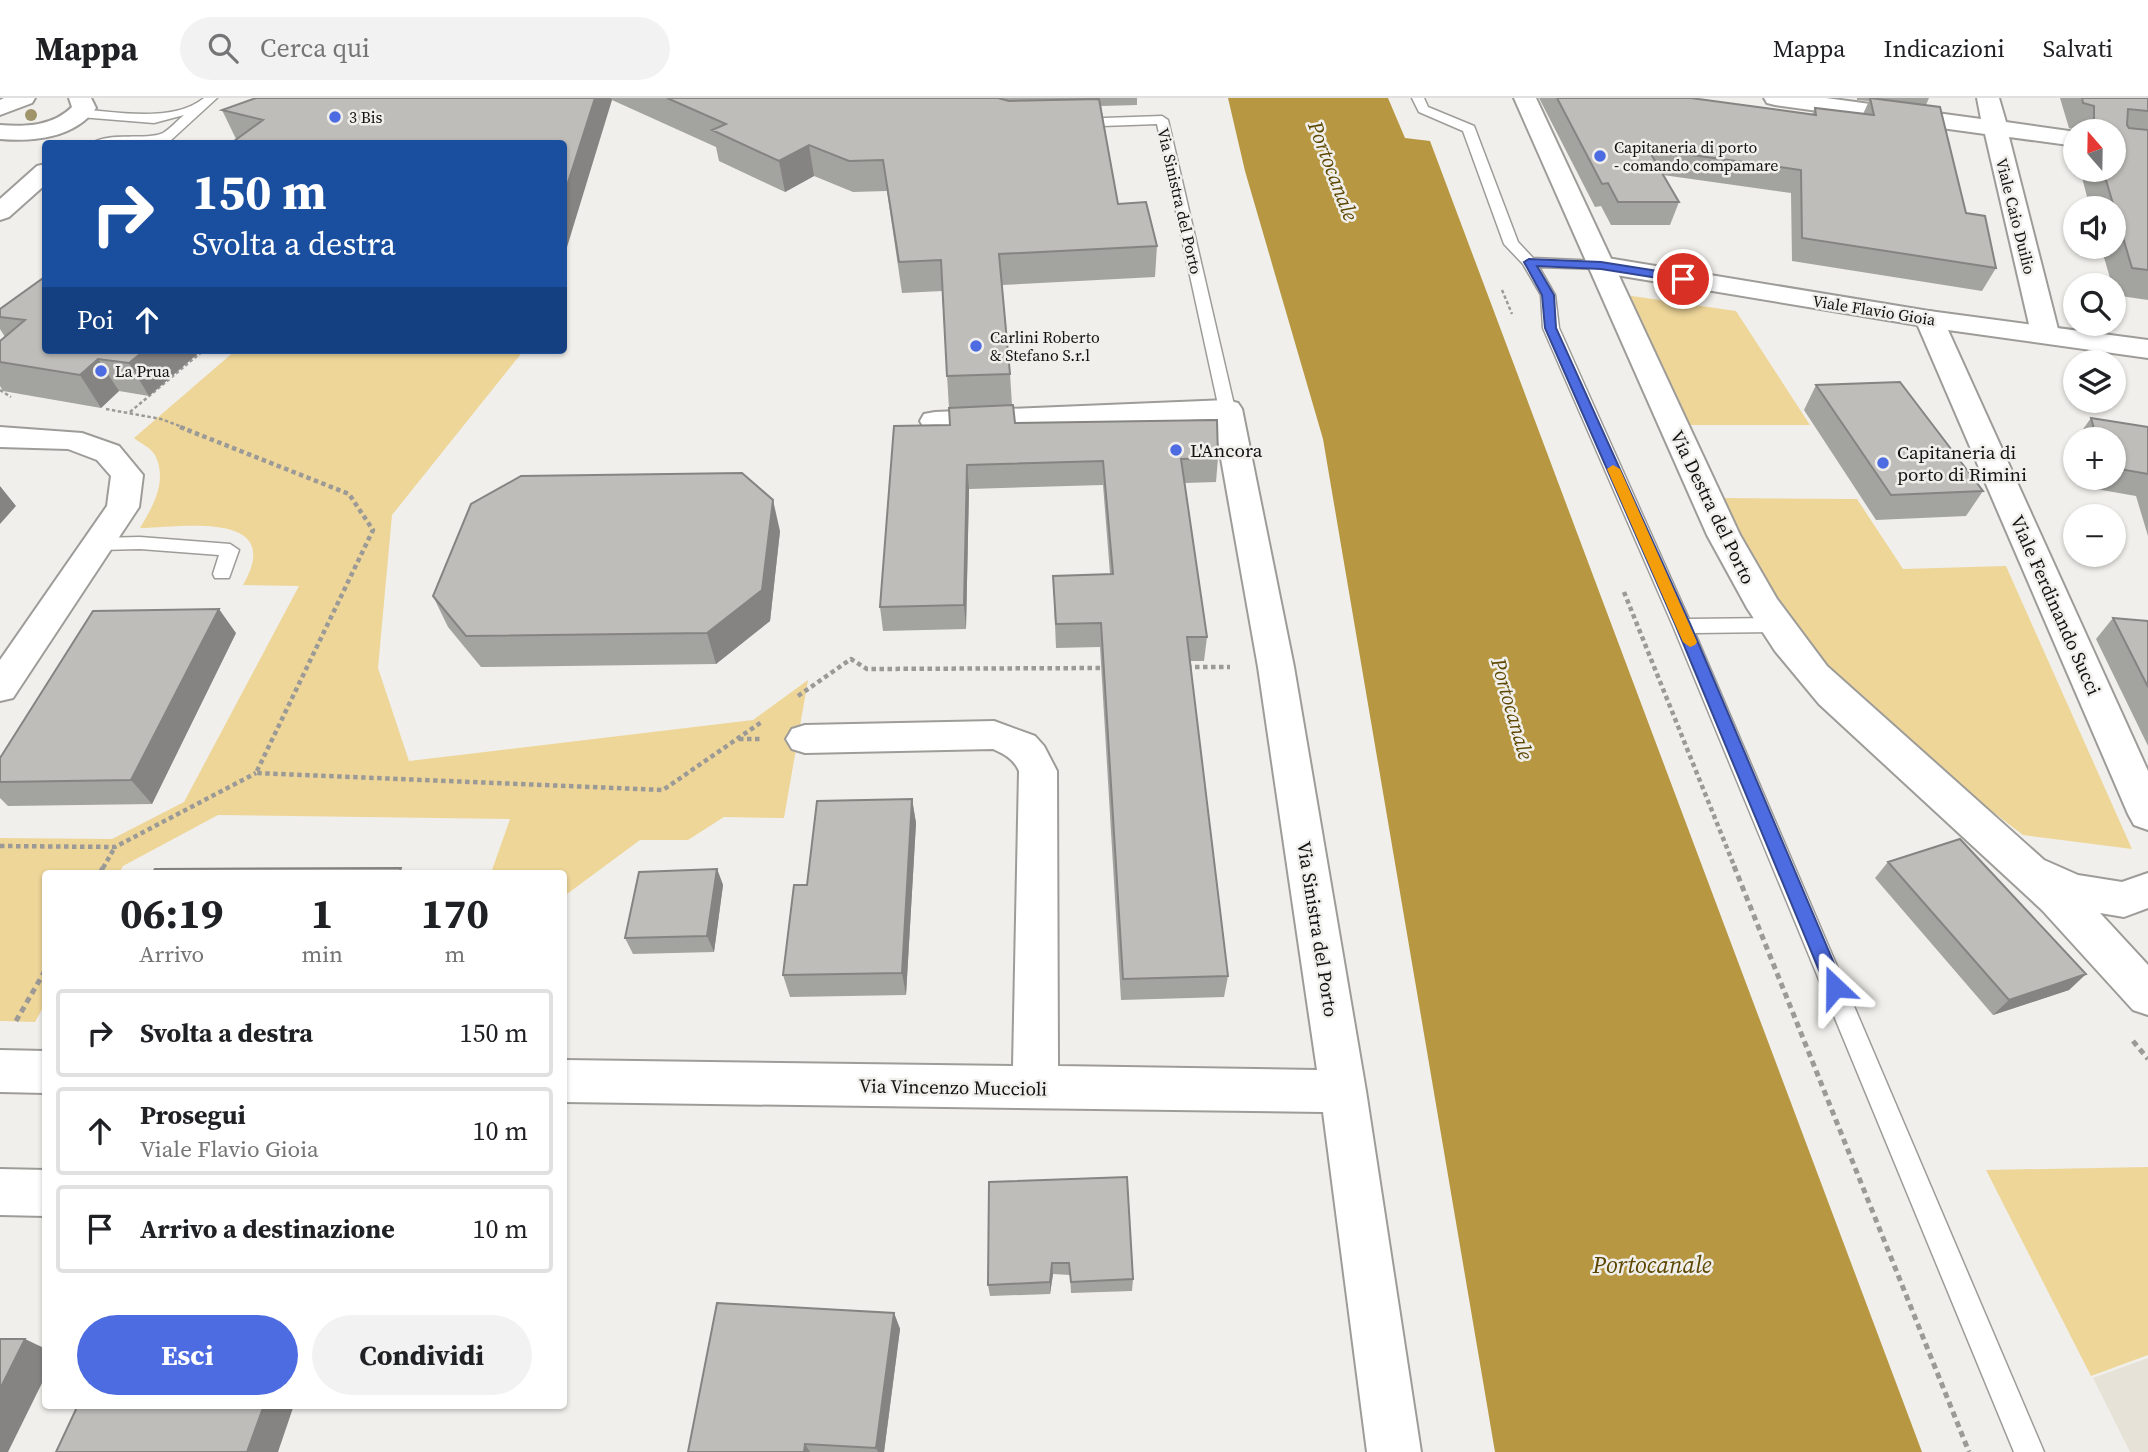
<!DOCTYPE html>
<html lang="it">
<head>
<meta charset="utf-8">
<style>
  :root { --surface:#fff; --page:#f2f2f2; --text:#202124; --muted:#757577; --line:#e0e0e0; --accent:#4d6ce1 }
  body { margin:0; font-family:"Source Serif 4",serif; background:var(--page); color:var(--text); height:100vh; display:flex; flex-direction:column; font-size:26px; white-space:nowrap }
  * { box-sizing:border-box; margin:0 }
  p { font-size:23px; color:var(--muted) }
  .icon { flex:none; width:38px; height:38px; fill:none; stroke:currentColor; stroke-width:2; stroke-linecap:round; stroke-linejoin:round }
  .map { position:relative; flex:1; overflow:hidden }
  .details { position:absolute; left:42px; top:772px; width:525px; height:539px; display:flex; flex-direction:column; background:var(--surface); border-radius:7px; box-shadow:0 2px 5px #0004 }
  .details>* { flex:none }
  .hud { position:absolute; left:42px; top:42px; width:525px; height:214px; border-radius:7px; box-shadow:0 2px 5px #0004; background:#1a4fa0; color:#fff; overflow:hidden }
  .needle { width:46px; rotate:340deg }
  .tools { position:absolute; left:2063px; top:21px; display:grid; gap:14px }
  .tools a { display:grid; place-items:center; width:63px; height:63px; border-radius:50%; background:var(--surface); box-shadow:0 2px 5px #0004; font-size:35px }
  .pin { position:absolute; display:grid; place-items:center; width:60px; height:60px; color:#fff; margin:-30px; border:4px solid #fff; border-radius:50%; box-shadow:0 2px 7px #0007 }
  .me { position:absolute; width:77px; margin:-38px; rotate:337deg; stroke-linejoin:round; filter:drop-shadow(0 0 5px #0008) }
  .turn { display:flex; align-items:center; gap:24px; height:147px; padding:0 35px; font-size:32px }
  .turn .icon { width:91px; height:91px; stroke-width:2.5 }
  .turn b { display:block; font-size:49px; line-height:60px }
  .then { display:flex; align-items:center; height:66px; padding:0 35px; background:#0003; gap:14px; font-size:26px }
  .eta { display:flex; justify-content:space-evenly; align-items:center; height:119px; text-align:center }
  .eta b { font-size:42px; font-weight:700; line-height:49px }
  .button { display:flex; gap:14px; margin-top:auto; padding:14px 35px }
  .button a { flex:1; height:80px; border-radius:42px; background:var(--accent); color:#fff; font-size:28px; font-weight:700; line-height:80px; text-align:center }
  .button a+a { background:var(--page); color:var(--text) }
  ul { padding:0; list-style:none }
  li { display:flex; align-items:center; gap:21px; height:88px; margin:0 14px 10px; padding:0 21px; border:4px solid var(--line); border-radius:7px }
  li div { flex:1 }
  li b { display:block; font-size:26px }
  li em { font-style:normal }
  header { display:flex; align-items:center; gap:42px; box-sizing:border-box; height:98px; padding:0 35px; background:var(--surface); border-bottom:2px solid var(--line) }
  header strong { font-size:33px }
  nav { display:flex; gap:38px; margin-inline-start:auto; font-size:24px }
  .search { width:490px; height:63px; background:var(--page); display:flex; align-items:center; gap:18px; box-sizing:border-box; padding:0 24px; border-radius:38px; color:var(--muted); font-size:26px }
  .map>svg:first-child { display:block }
</style>
</head>
<body>
<header>
<strong>Mappa</strong>
<div class="search"><svg class="icon" aria-label="search" viewBox="0 0 24 24"><circle cx="10" cy="10" r="6"/><path d="M15 15l6 6"/></svg>Cerca qui</div>
<nav><a>Mappa</a><a>Indicazioni</a><a>Salvati</a></nav>
</header>
<div class="map">
<svg width="2148" height="1354" viewBox="0 0 2148 1354">
  <rect width="100%" height="100%" fill="#f0efeb"/>
  <path fill="#e6e2d7" d="M2148 1260V1354H2130L2093 1280Z"/>
  <path fill="#eed699" d="M1625 197 1736 213 1810 327H1686Z
    M236 252H524L392 417 378 570 409 663 753 622 808 582 784 720 724 719 688 742H640L567 796 564 794V775H491L510 721 218 717 123 768 119 775H46L45 906 35 924 0 923V740L112 741 184 704 299 488 243 487C286 412 183 429 140 430 153 408 168 383 155 357 151 350 140 345 134 340Z
    M1722 400 1857 401 1903 471 2006 468 2132 751 2023 737 1920 658 1855 597 1806 543 1757 472Z
    M2148 1069V1257L2091 1278 1986 1072Z"/>
  <path fill="#b79741" d="M1228 0H1388L1405 40 1430 43 1922 1354H1495L1323 341 1245 73Z"/>
  <g fill="none" stroke-linecap="round" stroke-linejoin="round">
    <defs>
      <path id="service" d="M204 0H217L170 43 91 46C109 33 147 43 163 35 170 31 178 22 184 17L154 25 80 19 74 15 80 11C116 14 174 25 204 0Z
        M1412 0H1424L1428 9 1474 28 1518 144 1533 160 1601 163 1608 167 1601 171 1539 169 1555 197 1559 230 1689 521 1774 520 1781 522 1784 527 1781 532 1774 534 1695 535 2044 1354H2014L1673 528 1543 230 1541 197 1523 166 1504 146 1463 33 1419 14Z
        M1162 18 1168 22 1235 311 1227 316 1219 311 1157 26 1075 29 1069 25 1075 21Z
        M140 439 230 446 239 452 229 480H215L213 476 219 457 140 451 99 452 90 446 99 440Z"/>
      <path id="minor" d="M4 0H35L32 5 0 17V2Z
        M69 0H91L96 10C75 40 33 44 0 41V27C26 29 53 28 72 9Z
        M1764 0H1826L1981 21 1977 0H1999L2006 24 2076 34V48L2009 39 2059 235 2055 241 2045 243 2035 241 2031 235 1985 36 1775 7 1767 5Z
        M46 66V86L9 119 0 122V101L37 68Z
        M1601 159 1929 213 1939 215 1943 221 1939 227 1929 229 1592 173 1588 167 1592 161Z
        M1227 302 1238 305 1242 311 1294 569 1366 993 1421 1354H1367L1323 1014 564 1004V962L1013 968 1019 673C1014 661 1004 656 993 651L805 655 792 651 786 641 792 631 805 627 994 623 1035 638 1044 648 1057 673 1058 968 1317 972 1258 569 1214 321 935 332 924 330 920 323 924 316 935 314Z
        M0 329 82 335 119 348 143 377 139 409 13 600 0 603V562L107 408 111 378 97 362 68 351 0 349Z
        M0 952 46 953V995L0 994Z
        M0 1071 46 1072V1118L0 1117Z"/>
      <path id="tertiary" d="M1514 0H1536L1740 437 1777 501 1827 568 2044 762 2078 777 2122 784 2148 775V810L2124 819 2100 815 2148 867V917L2133 912 2042 812 1819 606 1775 553 1747 510 1707 437Z
        M1929 213 2148 242V260L1948 232 2148 673V732L2134 727 2128 716 1915 221 1919 215Z"/>
    </defs>
    <use href="#service" stroke="#9e9c99" stroke-width="3"/>
    <use href="#minor" stroke="#9e9c99" stroke-width="4"/>
    <use href="#tertiary" stroke="#9e9c99" stroke-width="4"/>
    <path stroke="#9b9a97" stroke-width="2.5" stroke-dasharray="3.5 2.5" stroke-linecap="butt" d="M1502 192 1512 216
      M0 292 11 299
      M106 311 161 321 185 330
      M130 314 204 252"/>
    <path stroke="#9b9a97" stroke-width="4.5" stroke-dasharray="4.5 3.5" stroke-linecap="butt" d="M180 329 349 396 373 432 256 675 663 692 763 623
      M1624 494 1735 770
      M1187 569H1230
      M798 598 851 561 867 571 1104 570
      M739 641H762
      M0 748 115 749 256 675
      M103 770 115 749"/>
    <path stroke="#9b9a97" stroke-width="5" stroke-dasharray="6 4.5" stroke-linecap="butt" d="M1734 768 1969 1354
      M100 775 104 768
      M16 923 46 871
      M2133 943 2148 961"/>
    <use href="#service" fill="#fff" fill-rule="evenodd"/>
    <use href="#minor" fill="#fff" fill-rule="evenodd"/>
    <use href="#tertiary" fill="#fff" fill-rule="evenodd"/>
  </g>
  <circle fill="#a0946b" cx="31" cy="17" r="6"/>
  <path fill="#a3a39f" d="M256 0H1137V7L1101 8 1118 106 1157 148 1155 179 1002 187 1010 276 1012 307 1015 325 1218 360 1216 384 1185 385 1207 539 1204 563H1190L1228 878 1224 899 1121 902 1100 549 1056 550 1053 478 1110 476 1103 387 969 391 966 531 883 533 880 509 950 327 942 193 902 195 887 93 853 94 814 78 785 94 719 63 716 49 612 2 564 46 236 41 222 12Z
    M1539 0H1691L1812 17 1815 10 1863 16 1869 3 1857 2V0H1929L1926 7 1966 115 1996 170 1982 193 1792 163 1791 95 1663 77 1679 104 1670 127H1611L1601 108 1595 109Z
    M2060 0H2148V202L2114 197V187H2112L2101 149H2114V110H2090L2080 72H2114V33H2077L2069 30Z
    M46 178V252H202L149 298 119 293 101 310 3 293 0 288V243L5 239 0 231V211Z
    M1816 287 1983 393 1966 418 1876 422 1804 312Z
    M2091 320 2148 329V438L2136 398 2090 390 2087 380H2114V341H2076Z
    M780 433 770 523 716 566 481 569 448 529 433 498Z
    M2113 520 2148 523V648L2096 541Z
    M236 535 152 706 8 708 0 700V660Z
    M912 701 916 725 906 897 790 899 783 877 807 787Z
    M1888 764 2086 876 2069 892 1993 917 1875 780Z
    M717 771 723 787 714 854 633 856 625 840Z
    M989 1084 1133 1181 1132 1193 1071 1195 1070 1177 1053 1176 1050 1196 990 1198 988 1187Z
    M894 1215 900 1231 884 1354H688Z"/>
  <path fill="#858482" d="M595 0H611L612 2 564 159V97Z
    M809 47 814 78 785 94 779 63Z
    M145 252H202L149 298 129 265Z
    M98 261 119 293 101 310 80 277Z
    M967 367 969 391 966 531 964 507Z
    M0 388 16 408 0 426Z
    M773 402 780 433 770 523 716 566 707 535Z
    M219 511 236 535 152 706 131 682Z
    M912 701 916 725 906 897 902 875Z
    M717 771 723 787 714 854 707 838Z
    M2086 876 2069 892 1993 917 2009 902Z
    M1052 1165 1053 1176 1050 1196V1184Z
    M894 1215 900 1231 884 1354H878L876 1350Z
    M25 1241 46 1251V1277L8 1354H0V1291Z
    M264 1307H294L278 1354H247Z
    M805 1346 810 1354H804Z"/>
  <path fill="#bebdb9" stroke="#858482" stroke-width="2" d="M256 0H595L564 97V46H230L263 22 222 12Z
    M667 0H998L1009 3 1099 1 1118 106 1146 104 1157 148 999 156 1010 276 947 278 941 162 899 164 883 62 849 63 809 47 779 63 712 32 726 26Z
    M1557 0H1691L1816 17 1815 10 1874 17 1870 0 1940 9 1966 115 1985 118 1996 170 1802 140 1801 72 1648 51 1679 104H1618L1608 85 1602 86Z
    M2082 0H2148V13L2128 11 2127 27 2129 30 2148 32V172L2132 170 2103 72H2114V33H2091L2089 24 2094 22V8L2083 5Z
    M46 178V252H145L129 265 98 261 80 277 0 264V243L25 222 0 219V211Z
    M1900 284 1983 393 1891 397 1816 287Z
    M1013 307 1015 325 1217 322 1218 360 1181 361 1207 539H1187L1228 878 1123 881 1101 525 1056 526 1053 478 1113 476 1103 363 967 367 964 507 880 509 894 328 950 327 949 310Z
    M2091 320 2148 329V376L2114 370V341H2097Z
    M742 375 773 402 762 492 707 535 466 538 433 498 471 406 521 378Z
    M219 511 131 682 0 684V660L93 513Z
    M2113 520 2148 523V589Z
    M912 701 902 875 783 877 794 787H807L817 703Z
    M1960 741 2086 876 2009 902 1888 764Z
    M401 770 399 775H152L155 771Z
    M717 771 707 838 625 840 639 774Z
    M1127 1079 1133 1181 1071 1184 1069 1165H1052L1050 1184 988 1187 989 1084Z
    M717 1205 894 1215 876 1350 805 1346 804 1354H688Z
    M0 1241H25L0 1291Z
    M78 1307H264L247 1354H56Z"/>
  <path fill="#4d6ce1" stroke="#324692" stroke-width="2" d="M1529 161 1601 164 1683 177 1689 181 1683 184 1601 171 1537 168 1554 197 1556 230 1691 528 1844 889 1841 895 1835 897 1828 895 1826 889 1676 528 1545 230 1542 197 1524 164Z"/>
  <path fill="#f59e0b" d="M1613 367 1620 371 1697 544 1695 547 1690 549 1683 544 1607 371Z"/>
  <g fill="#4d6ce1" stroke="#f0efeb" stroke-width="2.5">
    <circle cx="335" cy="19" r="7"/>
    <circle cx="1600" cy="58" r="7"/>
    <circle cx="976" cy="248" r="7"/>
    <circle cx="101" cy="273" r="7"/>
    <circle cx="1176" cy="352" r="7"/>
    <circle cx="1883" cy="365" r="7"/>
  </g>
  <g text-anchor="middle" stroke-width="5" stroke-linejoin="round" paint-order="stroke">
    <g font-size="16" fill="#131311" stroke="#f0efeb" text-anchor="start">
      <text x="349" y="25">3 Bis</text>
      <text x="1614" y="55">Capitaneria di porto<tspan x="1614" dy="18">- comando compamare</tspan></text>
      <text x="990" y="245">Carlini Roberto<tspan x="990" dy="18">&amp; Stefano S.r.l</tspan></text>
      <text x="115" y="279">La Prua</text>
    </g>
    <g font-size="16" fill="#131311" stroke="#f0efeb">
      <text transform="translate(1180 103) rotate(77)" y="6">Via Sinistra del Porto</text>
      <text transform="translate(2016 118) rotate(76)" y="6">Viale Caio Duilio</text>
      <text transform="translate(1874 212) rotate(9)" y="6">Viale Flavio Gioia</text>
    </g>
    <g font-size="19" fill="#131311" stroke="#f0efeb" text-anchor="start">
      <text x="1190" y="359">L'Ancora</text>
      <text x="1897" y="361">Capitaneria di<tspan x="1897" dy="22">porto di Rimini</tspan></text>
    </g>
    <g font-size="19" fill="#131311" stroke="#f0efeb">
      <text transform="translate(1713 409) rotate(64)" y="7">Via Destra del Porto</text>
      <text transform="translate(2056 507) rotate(66)" y="7">Viale Ferdinando Succi</text>
      <text transform="translate(1318 831) rotate(81)" y="7">Via Sinistra del Porto</text>
      <text transform="translate(953 989) rotate(1)" y="7">Via Vincenzo Muccioli</text>
    </g>
    <g font-size="21" font-style="italic" fill="#5d4700" stroke="#f0efeb">
      <text transform="translate(1333 73) rotate(69)" y="7">Portocanale</text>
      <text transform="translate(1512 611) rotate(74)" y="7">Portocanale</text>
    </g>
    <g font-size="24" font-style="italic" fill="#5d4700" stroke="#f0efeb">
      <text x="1652" y="1175">Portocanale</text>
    </g>
  </g>
</svg>
<div class="tools">
<a><svg class="needle" viewBox="-14 -14 28 28"><path d="M0-13l5 13h-10z" fill="#e53935"/><path d="M0 13l5-13h-10z" fill="#757577"/></svg></a>
<a><svg class="icon" aria-label="sound" viewBox="0 0 24 24"><path d="M4 9h4l5-4v14l-5-4H4zM17 9q2 3 0 6"/></svg></a>
<a><svg class="icon" aria-label="search" viewBox="0 0 24 24"><circle cx="10" cy="10" r="6"/><path d="M15 15l6 6"/></svg></a>
<a><svg class="icon" aria-label="layers" viewBox="0 0 24 24"><path d="M12 4l9 5-9 5-9-5zM3 14l9 5 9-5"/></svg></a>
<a>+</a>
<a>−</a>
</div>
<div class="pin" style="left:1683px;top:181px;background:#d93025"><svg class="icon" aria-label="arrive" viewBox="0 0 24 24"><path d="M6 21V4h12l-3 4 3 4H6"/></svg></div>
<svg class="me" style="left:1835px;top:889px" viewBox="-20 -20 40 40"><path d="M0-17L14 15 0 8-14 15z" fill="#4d6ce1" stroke="#fff" stroke-width="4"/></svg>
<div class="hud">
<div class="turn"><svg class="icon" aria-label="right" viewBox="0 0 24 24"><path d="M7 20v-9h11M14 6l5 5-5 5"/></svg><div><b>150 m</b>Svolta a destra</div></div>
<div class="then">Poi<svg class="icon" aria-label="ahead" viewBox="0 0 24 24"><path d="M12 20V5M6 11l6-6 6 6"/></svg></div>
</div>
<section class="details">
<div class="eta">
<div><b>06:19</b><p>Arrivo</p></div>
<div><b>1</b><p>min</p></div>
<div><b>170</b><p>m</p></div>
</div>
<ul>
<li><svg class="icon" aria-label="right" viewBox="0 0 24 24"><path d="M7 20v-9h11M14 6l5 5-5 5"/></svg><div><b>Svolta a destra</b></div><em>150 m</em></li>
<li><svg class="icon" aria-label="ahead" viewBox="0 0 24 24"><path d="M12 20V5M6 11l6-6 6 6"/></svg><div><b>Prosegui</b><p>Viale Flavio Gioia</p></div><em>10 m</em></li>
<li><svg class="icon" aria-label="arrive" viewBox="0 0 24 24"><path d="M6 21V4h12l-3 4 3 4H6"/></svg><div><b>Arrivo a destinazione</b></div><em>10 m</em></li>
</ul>
<div class="button"><a>Esci</a><a>Condividi</a></div>
</section>
</div>
</body>
</html>
